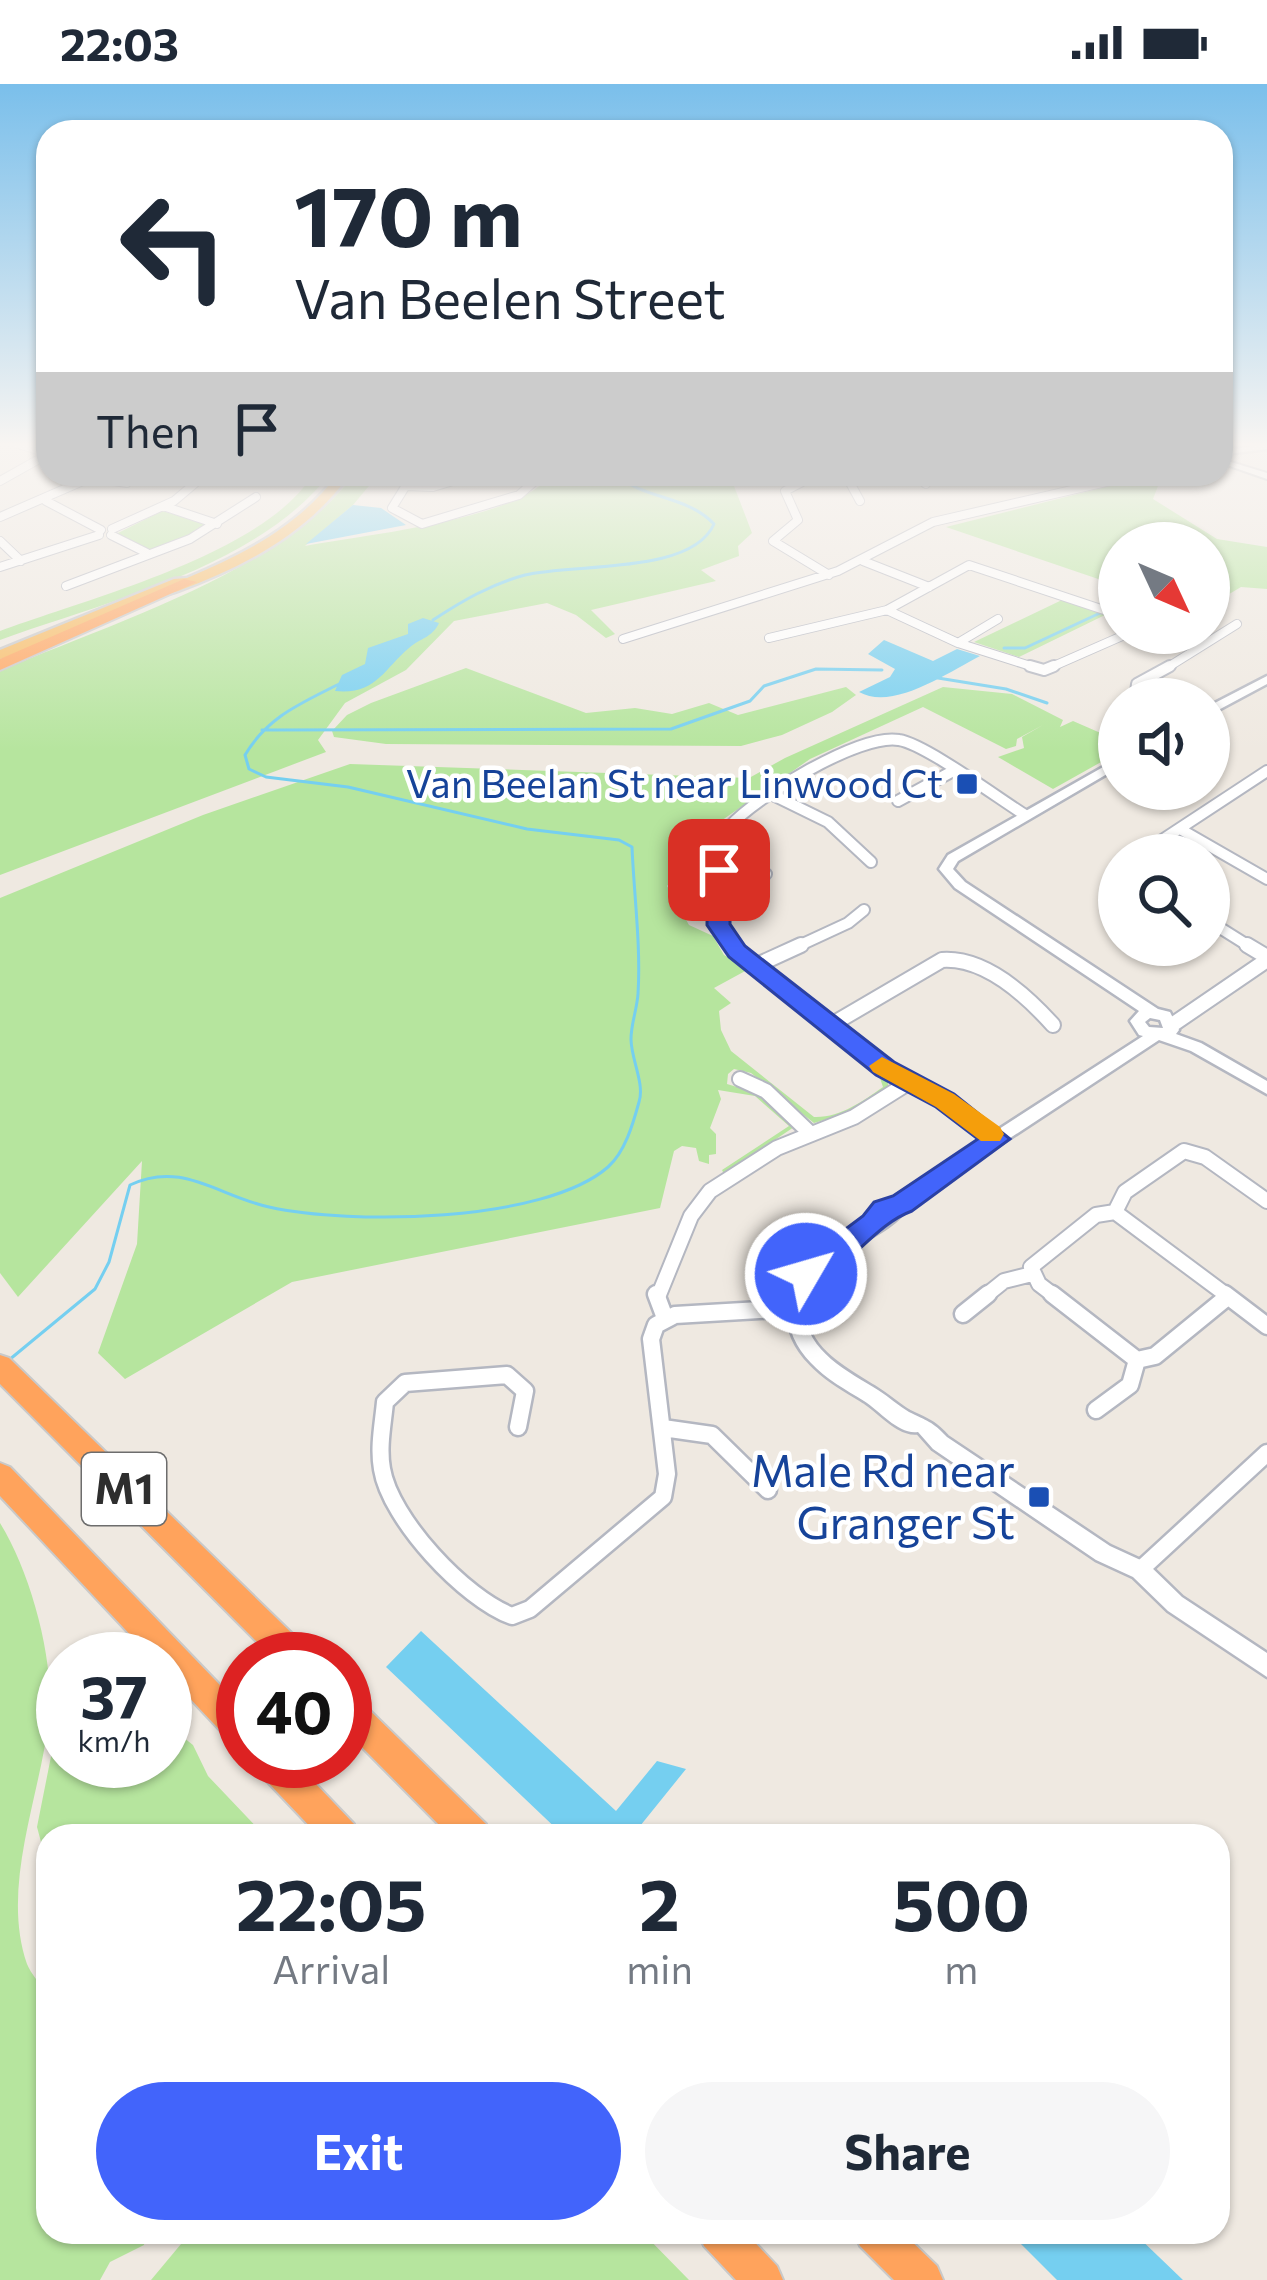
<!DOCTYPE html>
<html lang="en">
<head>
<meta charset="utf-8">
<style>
  :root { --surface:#fff; --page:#f6f6f7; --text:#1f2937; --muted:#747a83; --accent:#4264fb }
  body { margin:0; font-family:Commissioner,sans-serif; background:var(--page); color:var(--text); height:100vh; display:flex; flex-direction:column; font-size:45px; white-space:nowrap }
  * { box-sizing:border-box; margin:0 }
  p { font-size:39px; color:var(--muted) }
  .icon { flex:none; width:66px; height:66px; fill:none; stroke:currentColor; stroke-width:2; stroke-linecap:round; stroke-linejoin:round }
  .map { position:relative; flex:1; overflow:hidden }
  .drawer { position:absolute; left:36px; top:1740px; width:1194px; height:420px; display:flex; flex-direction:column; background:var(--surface); border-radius:36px; box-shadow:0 3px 9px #0004 }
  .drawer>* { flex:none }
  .hud { position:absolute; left:36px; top:36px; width:1197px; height:366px; border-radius:36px; box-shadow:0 3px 9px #0004; background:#fff; color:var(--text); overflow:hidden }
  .needle { width:78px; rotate:134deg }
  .controls { position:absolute; left:1098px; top:438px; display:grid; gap:24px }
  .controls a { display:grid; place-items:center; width:132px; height:132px; border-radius:50%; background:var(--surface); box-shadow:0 3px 9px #0004; font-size:60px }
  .speed { position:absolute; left:36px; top:1548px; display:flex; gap:24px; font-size:60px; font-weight:700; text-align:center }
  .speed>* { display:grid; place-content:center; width:156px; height:156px; border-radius:50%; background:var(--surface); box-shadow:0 3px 9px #0004; line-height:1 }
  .speed small { font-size:30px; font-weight:400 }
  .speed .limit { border:18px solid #d22; background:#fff; color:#111 }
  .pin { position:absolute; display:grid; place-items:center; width:102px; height:102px; color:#fff; margin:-51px; border-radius:24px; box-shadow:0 6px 18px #0006 }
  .me { position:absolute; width:132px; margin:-66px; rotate:52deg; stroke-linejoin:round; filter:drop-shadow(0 0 9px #0008) }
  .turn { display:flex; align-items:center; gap:42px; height:252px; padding:0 60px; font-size:54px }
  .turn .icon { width:156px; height:156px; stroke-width:2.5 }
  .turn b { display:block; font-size:84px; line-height:102px }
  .then { display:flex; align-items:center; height:114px; padding:0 60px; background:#0003; gap:24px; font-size:45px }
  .eta { display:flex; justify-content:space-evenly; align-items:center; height:204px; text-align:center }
  .eta b { font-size:72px; font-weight:700; line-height:84px }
  .button { display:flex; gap:24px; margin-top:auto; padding:24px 60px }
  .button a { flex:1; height:138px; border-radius:72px; background:var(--accent); color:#fff; font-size:48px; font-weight:700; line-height:138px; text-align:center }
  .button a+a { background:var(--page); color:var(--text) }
  .status { display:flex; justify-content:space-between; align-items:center; height:84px; padding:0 60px; background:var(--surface); direction:ltr }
  .status svg { height:33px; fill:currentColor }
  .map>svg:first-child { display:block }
</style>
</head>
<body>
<div class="status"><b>22:03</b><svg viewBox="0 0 49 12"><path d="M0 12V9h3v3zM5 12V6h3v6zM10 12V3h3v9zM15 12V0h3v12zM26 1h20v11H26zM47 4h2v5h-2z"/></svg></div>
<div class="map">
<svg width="1267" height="2196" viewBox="0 0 1267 2196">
  <rect width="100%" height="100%" fill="#efe9e1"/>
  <path fill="#b6e59e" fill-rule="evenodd" d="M313 390H330C254 485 110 516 0 556V547C86 515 265 470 313 390Z
    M354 390H379L353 421 305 462C361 451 521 436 551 390H753L734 402 752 449 738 462 739 472 701 486 716 497 591 526 615 550 606 554 576 531 547 519 454 537 406 586 345 619 318 656 326 668 0 791V587C109 540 284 487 354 390Z
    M1129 397 1158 402 1153 415 1217 455 1267 463V505L1241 503 1209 522V484L1214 481 1209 459H1119V491L1107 498 946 443Z
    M162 427 207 439 205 445C162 465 160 477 116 450Z
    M1064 515 1105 531 1019 573 974 558Z
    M466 584 586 629 635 624 672 630 709 619 738 631 846 603 856 611 832 628 782 651 741 662 386 660 334 653 332 647 347 631 371 619Z
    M943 603 1012 610 1063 636 1060 643 1073 637 1119 657V668L1053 705 998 673 1024 664 1022 653 1043 641 1017 655 1016 662 1006 665 923 623 810 675 718 739 667 802 689 841 713 852 724 871 750 884 888 994V1004L853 1027 814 1039 751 989 734 985 728 990 727 1000 764 1011 794 1043 724 1090 722 1086 789 1042 755 1012 718 1006 721 1015 710 1044 716 1050V1070L709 1071V1080L699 1077 696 1064 682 1062 674 1067 660 1124 292 1198 125 1295 98 1269 137 1160 142 1077 18 1213 0 1189V814L203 731 350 680 749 694 785 674ZM747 886 880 994 883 1003C863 1017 840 1034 814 1033L731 967 721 946 719 927 731 919 714 904Z
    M0 1439C30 1487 55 1576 49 1633 41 1711 0 1802 27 1880 31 1890 41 1901 48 1910V2148H146L144 2161 110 2178 100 2196H0Z
    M63 1612V1677H165V1639L193 1661 208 1692 265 1752H48V1784L37 1743Z
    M191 2148H642L689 2196H151Z"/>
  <path fill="#75cff0" d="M353 421 381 424 406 441 306 460Z
    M423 534 439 539C432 554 420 554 409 564 383 586 376 611 335 607L342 591 365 580 368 564 408 550V540Z
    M884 556 933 577 957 565 980 572C947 589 893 627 859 608L890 593 895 585 868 570Z
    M421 1547 616 1727 657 1677 686 1685 632 1752H564L386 1583Z
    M1009 2148H1133L1183 2196H1057Z"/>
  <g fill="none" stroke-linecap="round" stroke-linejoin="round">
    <path stroke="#75cff0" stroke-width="3" d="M1112 523 1119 520
      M433 536C462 517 491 500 525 491 573 479 692 491 714 440 687 411 644 416 615 390
      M1004 564H1025L1100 529
      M938 594 1006 605 1047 619
      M262 646 671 645 750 617 764 602 816 585 882 586
      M9 1276 95 1205 109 1178 130 1101C182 1076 218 1112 269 1123 349 1141 544 1139 608 1083 625 1068 633 1040 639 1018 645 1000 631 975 631 955 631 940 637 925 638 910 641 862 634 811 632 763L619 756 527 745 348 703 266 693 249 685 245 671C268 632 302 619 341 599"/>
    <defs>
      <path id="minor-far3" d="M18 360 48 369
        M413 390 392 424 422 440 519 411 543 390
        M913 390 926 400
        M94 394 127 399
        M848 395 860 417
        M0 397 48 370
        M406 402 433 403 476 390
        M46 417 101 446
        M163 422 217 440
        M0 433 99 390
        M112 445 174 417 206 390
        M111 451 147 469
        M0 457 21 477
        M863 477 929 503
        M0 483 99 451
        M829 491 773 457 798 436 785 407 806 396 892 390
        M66 502 190 455 256 413
        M887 526 958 559 1040 585
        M887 526 969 481 1119 531
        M769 554 887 526
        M623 555 838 487 933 438 1141 390
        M958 559 998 535
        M1047 585 1129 549
        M1165 585 1237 540"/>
      <path id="minor-far2" d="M1030 582 1044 586 1054 582
        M1149 615 1136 608 1137 600 1170 582
        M775 712 828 738 871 778
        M898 717 953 687
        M1180 745 1267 795
        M1153 762 1267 687
        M719 786 766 790
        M1209 837 1252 864
        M735 864C714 844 710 764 730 742 756 713 860 649 899 656 925 660 998 714 1025 731
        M794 864 848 839 864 826"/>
      <path id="minor-far1" d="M731 861 885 984 945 1017 997 1055
        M1247 861 1267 873
        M755 882 801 861
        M831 941 942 876C985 873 1026 911 1053 941
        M1172 941 1267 876
        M740 995 766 1007 811 1050
        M1115 1128 1125 1108 1184 1067 1205 1073 1267 1117
        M658 1213 691 1132 710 1107 777 1064 854 1033 908 999
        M984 1213 1004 1197 1032 1190
        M1056 1213 1039 1200 1031 1183 1096 1131 1115 1128 1229 1213"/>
      <path id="minor" d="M656 1210 665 1234
        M1052 1210 1137 1276 1155 1272 1226 1214
        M1225 1210 1267 1242
        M963 1230 988 1210
        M1096 1326 1130 1301 1137 1276
        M518 1343 525 1307 507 1291 405 1299 385 1318C383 1340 378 1363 382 1385 390 1435 465 1515 512 1532L530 1525 663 1413 667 1390 651 1255 656 1241 675 1231 795 1224
        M663 1344 712 1351 768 1406
        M1140 1486 1267 1369"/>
      <path id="tertiary" d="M1267 360V365L1226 370 1221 367Z
        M1267 592V600L1209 631V622Z
        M1119 674V683L958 777 953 785 965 798 1158 925 1170 928 1179 946 1176 950 1201 959 1267 997V1010L1191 967 1159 956 910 1120C889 1151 847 1160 821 1186 808 1198 805 1211 805 1228 806 1267 849 1288 878 1306 889 1313 899 1322 909 1328 927 1337 932 1337 947 1353L1110 1462 1147 1479 1182 1513 1267 1569V1593L1168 1527 1133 1493 1096 1476 933 1365 918 1348C899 1351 881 1328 864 1317 846 1306 826 1295 811 1279 781 1249 778 1202 812 1173 833 1155 860 1143 883 1127L888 1123 889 1116 1143 952 1139 951 1130 937 1139 927 955 804 939 785 948 771ZM1150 934 1160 936 1163 944 1149 943 1145 938Z"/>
      <path id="secondary" d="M1221 375 1267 389V395L1221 379Z"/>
      <path id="trunk" d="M338 390H350C307 450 245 482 178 507 161 513 141 513 126 523 92 545 41 563 0 575V566L174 495 187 494C246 469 299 442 338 390Z"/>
      <path id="motorway" d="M184 495 197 498 0 586V575Z
        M0 1271 9 1274 307 1564 312 1575H274L0 1300Z
        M0 1379 10 1383 243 1625V1664L232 1659 165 1588V1575H153L0 1412Z
        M345 1608 356 1613 486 1740 491 1752H450L345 1646Z
        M255 1677H294L354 1740 359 1752H319L259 1689Z
        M698 2148H745L777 2182 783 2196H736L704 2162Z
        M854 2148H902L937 2182 943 2196H894L860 2162Z"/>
    </defs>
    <use href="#minor-far3" stroke="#b4b7c1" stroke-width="10"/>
    <use href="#minor-far2" stroke="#b4b7c1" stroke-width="14"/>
    <use href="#minor-far1" stroke="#b4b7c1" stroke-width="18"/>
    <use href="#minor" stroke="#b4b7c1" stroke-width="21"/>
    <use href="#tertiary" stroke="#b4b7c1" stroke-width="5"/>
    <use href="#secondary" stroke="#b4b7c1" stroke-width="4"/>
    <use href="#trunk" stroke="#c9c9c9" stroke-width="5"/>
    <use href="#motorway" stroke="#c9c9c9" stroke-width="4"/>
    <use href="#minor-far3" stroke="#fff" stroke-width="8"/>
    <use href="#minor-far2" stroke="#fff" stroke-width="10"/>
    <use href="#minor-far1" stroke="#fff" stroke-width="14"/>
    <use href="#minor" stroke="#fff" stroke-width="16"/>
    <use href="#tertiary" fill="#fff" fill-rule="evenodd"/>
    <use href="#secondary" fill="#fff" fill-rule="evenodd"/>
    <use href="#trunk" fill="#f8ba60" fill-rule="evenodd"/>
    <use href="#motorway" fill="#ffa35c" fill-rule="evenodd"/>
  </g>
  <linearGradient id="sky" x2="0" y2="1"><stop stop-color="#7abfeb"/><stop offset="0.54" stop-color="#f8f5f2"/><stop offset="1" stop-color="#f8f5f2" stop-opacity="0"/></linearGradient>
  <rect width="1267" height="668" fill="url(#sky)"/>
  <path fill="#4264fb" stroke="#2b41a3" stroke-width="3" d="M719 779 730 786V840L745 862 894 978 954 1010 1010 1055 912 1127C873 1141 847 1188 806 1202L796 1198 791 1190 796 1182 863 1132 874 1118 893 1112 978 1055 936 1023 876 991 729 873 707 841 708 786Z"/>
  <path fill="#f59e0b" d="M882 973 954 1010 1000 1043 1004 1050 1000 1057H981L936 1023 873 988 869 982Z"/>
  <g fill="#1a4fb4" stroke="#fff" stroke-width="4.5">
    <rect x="955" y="688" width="24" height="24" rx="6"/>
    <rect x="1027" y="1401" width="24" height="24" rx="6"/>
  </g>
  <g text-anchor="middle" stroke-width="9" stroke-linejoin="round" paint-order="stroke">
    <g font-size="39" fill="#164399" stroke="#fff" text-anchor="end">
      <text x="943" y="714">Van Beelan St near Linwood Ct</text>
    </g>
    <rect fill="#fff" stroke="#6d6d6d" stroke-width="3" x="82" y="1369" width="84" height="72" rx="9"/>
    <g font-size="42" font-weight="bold" fill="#2e2e2e">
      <text x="124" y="1420">M1</text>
    </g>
    <g font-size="45" fill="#164399" stroke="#fff" text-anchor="end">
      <text x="1015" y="1403">Male Rd near<tspan x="1015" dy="52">Granger St</tspan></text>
    </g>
  </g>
</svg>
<div class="controls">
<a><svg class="needle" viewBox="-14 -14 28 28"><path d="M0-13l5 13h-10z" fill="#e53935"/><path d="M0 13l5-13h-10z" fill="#747a83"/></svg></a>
<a><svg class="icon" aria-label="sound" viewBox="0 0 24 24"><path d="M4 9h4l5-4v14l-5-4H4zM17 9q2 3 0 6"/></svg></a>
<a><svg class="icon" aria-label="search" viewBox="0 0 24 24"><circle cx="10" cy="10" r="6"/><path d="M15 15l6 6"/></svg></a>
</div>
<div class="speed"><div>37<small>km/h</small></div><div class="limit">40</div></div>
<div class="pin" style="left:719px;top:786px;background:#d93025"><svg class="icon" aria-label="arrive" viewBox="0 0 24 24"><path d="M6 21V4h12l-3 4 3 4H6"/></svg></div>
<svg class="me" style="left:806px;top:1190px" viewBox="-20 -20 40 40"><circle r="17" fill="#4264fb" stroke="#fff" stroke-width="3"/><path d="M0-11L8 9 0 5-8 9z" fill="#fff"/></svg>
<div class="hud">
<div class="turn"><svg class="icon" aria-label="left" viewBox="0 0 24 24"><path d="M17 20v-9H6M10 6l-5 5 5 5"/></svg><div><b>170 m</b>Van Beelen Street</div></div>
<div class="then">Then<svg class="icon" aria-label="arrive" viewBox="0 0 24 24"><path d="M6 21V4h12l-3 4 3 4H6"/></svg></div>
</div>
<section class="drawer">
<div class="eta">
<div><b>22:05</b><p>Arrival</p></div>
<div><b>2</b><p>min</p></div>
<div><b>500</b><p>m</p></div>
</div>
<div class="button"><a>Exit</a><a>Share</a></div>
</section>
</div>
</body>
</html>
